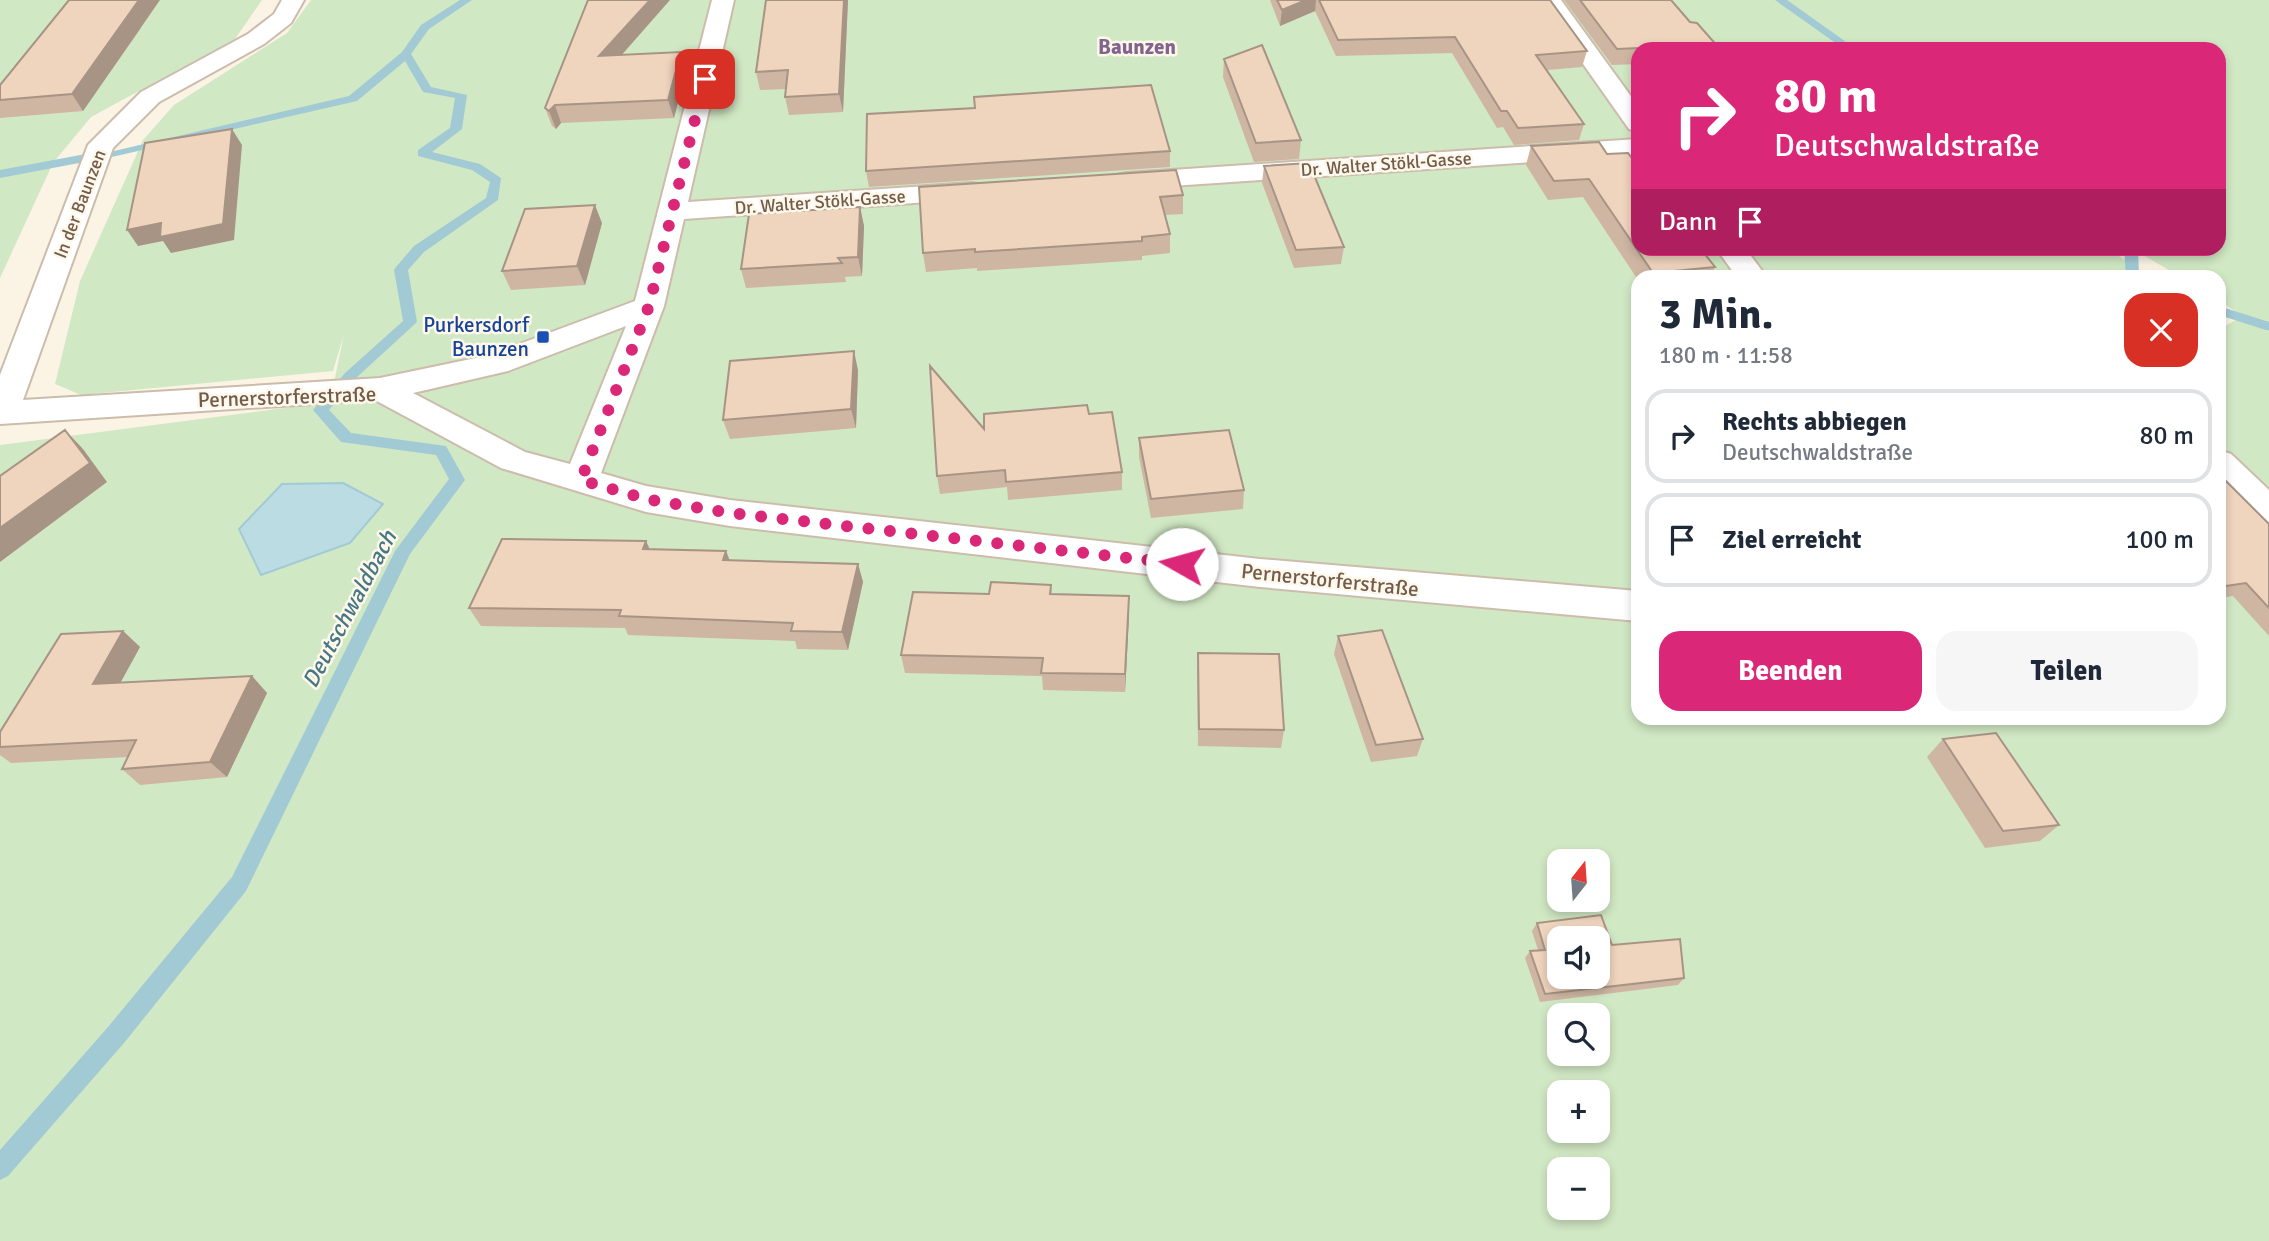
<!DOCTYPE html>
<html lang="de">
<head>
<meta charset="utf-8">
<style>
  :root { --surface:#fff; --page:#f6f6f7; --text:#1f2937; --muted:#747a83; --line:#e0e1e3; --accent:#db2777 }
  body { margin:0; font-family:Signika,sans-serif; background:var(--page); color:var(--text); height:100vh; display:flex; flex-direction:column; font-size:26px; white-space:nowrap }
  * { box-sizing:border-box; margin:0 }
  p { font-size:23px; color:var(--muted) }
  .icon { flex:none; width:38px; height:38px; fill:none; stroke:currentColor; stroke-width:2; stroke-linecap:round; stroke-linejoin:round }
  .map { position:relative; flex:1; overflow:hidden }
  .sheet { position:absolute; left:1631px; top:270px; width:595px; height:455px; display:flex; flex-direction:column; background:var(--surface); border-radius:21px; box-shadow:0 4px 10px #0003 }
  .sheet>* { flex:none }
  .hud { position:absolute; left:1631px; top:42px; width:595px; height:214px; border-radius:21px; box-shadow:0 4px 10px #0003; background:#db2777; color:#fff; overflow:hidden }
  .needle { width:46px; rotate:17deg }
  .tools { position:absolute; left:1547px; top:849px; display:grid; gap:14px }
  .tools a { display:grid; place-items:center; width:63px; height:63px; border-radius:14px; background:var(--surface); box-shadow:0 4px 10px #0003; font-size:35px }
  .pin { position:absolute; display:grid; place-items:center; width:60px; height:60px; color:#fff; margin:-30px; border-radius:14px; box-shadow:0 4px 10px #0006 }
  .me { position:absolute; width:77px; margin:-38px; rotate:277deg; stroke-linejoin:round; filter:drop-shadow(0 0 5px #0008) }
  .turn { display:flex; align-items:center; gap:24px; height:147px; padding:0 28px; font-size:32px }
  .turn .icon { width:91px; height:91px; stroke-width:2.5 }
  .turn b { display:block; font-size:49px; line-height:60px }
  .then { display:flex; align-items:center; height:66px; padding:0 28px; background:#0003; gap:14px; font-size:26px }
  .round { display:grid; place-items:center; flex:none; width:74px; height:74px; border-radius:21px; background:var(--page) }
  .headline { display:flex; align-items:center; justify-content:space-between; height:119px; padding:0 28px }
  h1 { font-size:42px; font-weight:700; line-height:52px }
  .cta { display:flex; gap:14px; margin-top:auto; padding:14px 28px }
  .cta a { flex:1; height:80px; border-radius:21px; background:var(--accent); color:#fff; font-size:28px; font-weight:700; line-height:80px; text-align:center }
  .cta a+a { background:var(--page); color:var(--text) }
  ul { padding:0; list-style:none }
  li { display:flex; align-items:center; gap:21px; height:94px; margin:0 14px 10px; padding:0 14px; border:4px solid var(--line); border-radius:21px }
  li div { flex:1 }
  li b { display:block; font-size:26px }
  li em { font-style:normal }
  .map>svg:first-child { display:block }
</style>
</head>
<body>
<div class="map">
<svg width="2269" height="1241" viewBox="0 0 2269 1241">
  <rect width="100%" height="100%" fill="#fbf4e5"/>
  <path fill="#d1e8c4" fill-rule="evenodd" d="M0 0H262L235 39 91 117 53 163 0 278Z
    M311 0H2269V329L2252 321 2269 332V1241H0V445L330 402 344 334 333 371 81 395 55 384 80 281 143 140 174 105 287 33ZM1638 49H2219V248L2133 249 2179 276H2219V301L2243 316 2219 329V718H1638V276H2148L2107 248H1638ZM1559 861H1598V900H1559ZM1559 938H1598V976H1559ZM1559 1015H1598V1054H1559ZM1559 1092H1598V1130H1559ZM1559 1169H1598V1208H1559Z"/>
  <path fill="#bbdce3" stroke="#a2cad5" stroke-width="2" d="M343 483 383 504 350 543 261 575 239 529 282 484Z"/>
  <g fill="none" stroke-linecap="round" stroke-linejoin="round">
    <path fill="#a2cad5" fill-rule="evenodd" d="M460 0H472L429 29 411 54 431 87 467 95 462 129 432 152 480 164 501 178 498 200 424 252 408 270 417 322 355 379 329 410 351 433 446 446 465 480 410 554 246 891 124 1043 8 1176 0 1180V1150L108 1027 232 877 395 551 449 479 436 455 341 442 313 410 345 373 403 321 394 270 396 267 414 246 486 198 490 182 472 170 418 156V150L450 128 455 98 423 92 405 61 357 101 103 159 97 155 349 96 402 52 421 25Z
      M1775 0H1787L1856 49H1844Z
      M91 153 95 154V160L0 178V170Z
      M2124 248H2138L2139 276H2126Z
      M2219 306 2269 322V331L2219 315Z"/>
    <defs>
      <path id="minor" d="M282 0H304L291 23 264 44 159 102 113 148 23 400 380 378 490 355 635 301 712 0H734L688 202 972 183 982 185 986 191 982 197 972 199 684 219 664 306 601 473 646 486 730 500 1260 559 1638 591V621L1260 587 730 526 646 512 501 468 375 400 0 424V375L88 145 141 92 248 34 274 14ZM626 326 570 464 525 452 413 393 508 371Z
        M1538 0H1561L1638 106V132L1629 129Z
        M1638 139V155L1127 189 1117 187 1113 181 1117 175 1127 173Z
        M1716 248H1745L1766 276H1736Z
        M2219 450 2231 454 2269 490V524L2256 520 2219 483Z"/>
    </defs>
    <use href="#minor" stroke="#ccbcac" stroke-width="4"/>
    <use href="#minor" fill="#fff" fill-rule="evenodd"/>
  </g>
  <path fill="#ceb6a3" d="M848 0 843 112 789 115 785 97 786 89 760 90 756 72Z
    M1270 0H1550L1587 51 1582 67 1547 70 1584 124 1579 140 1514 145 1503 127 1497 128 1452 53 1336 56 1315 11 1280 26Z
    M1564 0H1671L1690 22 1720 49H1638V64L1612 65Z
    M141 28 83 111 0 118V85Z
    M681 52 686 70 674 118 561 123 556 129 552 126 545 108 621 55Z
    M1224 59 1301 140 1299 159 1254 162 1223 77Z
    M1531 146 1607 154 1715 267 1711 276H1638V280L1583 197 1548 200 1526 165Z
    M1170 151V167L869 187 866 171Z
    M1264 166 1344 247 1341 264 1294 268 1262 183Z
    M919 187 1183 195V214L1165 215 1170 234V253L1142 256V260L977 271V268L926 272 923 253Z
    M860 207 864 226 862 276 845 277 846 282 746 288 741 269Z
    M602 223 585 285 511 290 502 271Z
    M858 370 856 428 730 439 723 420Z
    M1089 414 1122 472V490L1008 500 1007 487 940 494 937 476 984 429Z
    M1139 438 1244 490 1243 509 1151 518 1139 457Z
    M2219 480 2269 524V636L2233 596 2219 598Z
    M646 541 650 549 726 551 730 561 858 564 863 582 848 650 797 649 795 641 628 635 625 628 481 626 469 608Z
    M1051 585 1052 594 1129 615 1125 692 1043 690 1042 676 905 673 901 655 989 594Z
    M123 631 140 647 120 682 252 676 267 693 227 777 140 785 122 769 128 757 11 763 0 755V732Z
    M1338 636 1423 739 1417 756 1371 762 1334 654Z
    M1198 653 1284 730 1281 748 1198 746 1197 671Z
    M1943 739 2059 825 2040 841 1985 848 1927 757Z
    M1537 923 1612 945 1684 978 1678 985 1540 1002 1525 958 1530 951 1538 950 1532 931Z"/>
  <path fill="#a79485" d="M139 0H160L83 111 72 94Z
    M650 0H670L605 74 599 56Z
    M844 0H848L843 112 839 94Z
    M1306 0H1316L1315 11 1280 26 1282 10Z
    M681 52 686 70 674 118 668 100Z
    M555 105 561 123 556 129 549 111Z
    M232 129 242 145 234 240 171 253 163 241 138 246 127 230 161 223Z
    M595 205 602 223 585 285 577 266Z
    M860 207 864 226 862 276 858 257Z
    M854 351 858 370 856 428 851 409Z
    M65 430 83 449 107 482 0 562V528Z
    M646 541 654 560 643 549Z
    M726 551 733 569 723 560Z
    M858 564 863 582 848 650 842 632Z
    M1129 596V615L1125 692V674Z
    M123 631 140 647 111 700 93 684Z
    M252 676 267 693 227 777 210 762Z"/>
  <path fill="#efd4be" stroke="#a79485" stroke-width="2" fill-rule="evenodd" d="M69 0H139L72 94 0 100V85Z
    M588 0H650L599 56 681 52 668 100 555 105 549 111 545 108Z
    M766 0H844L839 94 785 97 788 70 756 72Z
    M1277 0H1306L1282 10Z
    M1319 0H1550L1587 51 1536 55 1584 124 1518 128 1507 111H1501L1455 37 1338 40Z
    M1580 0H1671L1690 22 1697 23 1720 49H1662L1660 47 1617 49Z
    M1262 45 1301 140 1256 143 1224 59Z
    M1151 85 1170 151 866 171 867 114 975 108 974 97Z
    M232 129 223 224 160 237 161 223 127 230 145 143Z
    M1599 142 1607 154 1628 153 1638 166V248H1700L1715 267 1653 273 1589 179 1554 181 1531 146Z
    M1309 163 1344 247 1296 250 1264 166Z
    M1176 170 1183 195 1160 197 1170 234 1142 237V241L975 252V249L923 253 919 187Z
    M595 205 577 266 502 271 525 209Z
    M860 207 858 257 838 258 842 263 741 269 749 214Z
    M854 351 851 409 723 420 730 361Z
    M930 366 984 429V414L1087 405 1089 414 1112 412 1122 472 1006 482 1005 470 937 476Z
    M65 430 90 463 0 528V476Z
    M1229 430 1244 490 1151 499 1139 438Z
    M2219 480H2225L2269 524V608L2246 583 2219 587Z
    M502 539 646 541 643 549 726 551 723 560 858 564 842 632 791 631 793 623 619 616 621 610 469 608Z
    M991 582 1051 585 1050 594 1129 596 1125 674 1041 673 1043 658 901 655 913 592 989 594Z
    M1382 630 1423 739 1376 745 1338 636Z
    M123 631 93 684 252 676 210 762 122 769 136 740 0 747V732L61 634Z
    M1198 653 1279 654 1284 730 1199 729Z
    M1996 733 2059 825 2003 831 1943 739Z
    M1601 915 1612 945 1680 939 1684 978 1545 994 1530 951 1545 950 1537 923ZM1559 938H1598V976H1559Z"/>
  <g fill="none" stroke-linecap="round" stroke-linejoin="round">
    <path stroke="#db2777" stroke-width="12" stroke-dasharray="0 21.6" d="M705 79 649 306 581 480 646 499 730 513 1182 564"/>
  </g>
  <rect fill="#1a4fb4" stroke="#fef8eb" stroke-width="2.5" x="536" y="330" width="14" height="14" rx="3.5"/>
  <g text-anchor="middle" stroke-width="5" stroke-linejoin="round" paint-order="stroke">
    <g font-size="18" fill="#735b4c" stroke="#fef8eb">
      <text transform="translate(1386 164) rotate(-4)" y="6">Dr. Walter Stökl-Gasse</text>
      <text transform="translate(820 202) rotate(-4)" y="6">Dr. Walter Stökl-Gasse</text>
      <text transform="translate(80 204) rotate(-69)" y="6">In der Baunzen</text>
    </g>
    <g font-size="21" font-weight="bold" fill="#82648f" stroke="#fef8eb">
      <text x="1137" y="54">Baunzen</text>
    </g>
    <g font-size="21" fill="#164399" stroke="#fef8eb" text-anchor="end">
      <text x="529" y="332">Purkersdorf<tspan x="529" dy="24">Baunzen</tspan></text>
    </g>
    <g font-size="21" fill="#735b4c" stroke="#fef8eb">
      <text transform="translate(287 397) rotate(-2)" y="7">Pernerstorferstraße</text>
      <text transform="translate(1330 580) rotate(6)" y="7">Pernerstorferstraße</text>
    </g>
    <g font-size="23" font-style="italic" fill="#477785" stroke="#fef8eb">
      <text transform="translate(349 609) rotate(-62)" y="8">Deutschwaldbach</text>
    </g>
  </g>
</svg>
<div class="tools">
<a><svg class="needle" viewBox="-14 -14 28 28"><path d="M0-13l5 13h-10z" fill="#e53935"/><path d="M0 13l5-13h-10z" fill="#747a83"/></svg></a>
<a><svg class="icon" aria-label="sound" viewBox="0 0 24 24"><path d="M4 9h4l5-4v14l-5-4H4zM17 9q2 3 0 6"/></svg></a>
<a><svg class="icon" aria-label="search" viewBox="0 0 24 24"><circle cx="10" cy="10" r="6"/><path d="M15 15l6 6"/></svg></a>
<a>+</a>
<a>−</a>
</div>
<div class="pin" style="left:705px;top:79px;background:#d93025"><svg class="icon" aria-label="arrive" viewBox="0 0 24 24"><path d="M6 21V4h12l-3 4 3 4H6"/></svg></div>
<svg class="me" style="left:1182px;top:564px" viewBox="-20 -20 40 40"><circle r="19" fill="#fff"/><path d="M0-13L10 11 0 6-10 11z" fill="#db2777"/></svg>
<div class="hud">
<div class="turn"><svg class="icon" aria-label="right" viewBox="0 0 24 24"><path d="M7 20v-9h11M14 6l5 5-5 5"/></svg><div><b>80 m</b>Deutschwaldstraße</div></div>
<div class="then">Dann<svg class="icon" aria-label="arrive" viewBox="0 0 24 24"><path d="M6 21V4h12l-3 4 3 4H6"/></svg></div>
</div>
<section class="sheet">
<div class="headline"><div><h1>3 Min.</h1><p>180 m · 11:58</p></div><a class="round" style="background:#d93025;color:#fff"><svg class="icon" aria-label="close" viewBox="0 0 24 24"><path d="M6 6l12 12M18 6L6 18"/></svg></a></div>
<ul>
<li><svg class="icon" aria-label="right" viewBox="0 0 24 24"><path d="M7 20v-9h11M14 6l5 5-5 5"/></svg><div><b>Rechts abbiegen</b><p>Deutschwaldstraße</p></div><em>80 m</em></li>
<li><svg class="icon" aria-label="arrive" viewBox="0 0 24 24"><path d="M6 21V4h12l-3 4 3 4H6"/></svg><div><b>Ziel erreicht</b></div><em>100 m</em></li>
</ul>
<div class="cta"><a>Beenden</a><a>Teilen</a></div>
</section>
</div>
</body>
</html>
